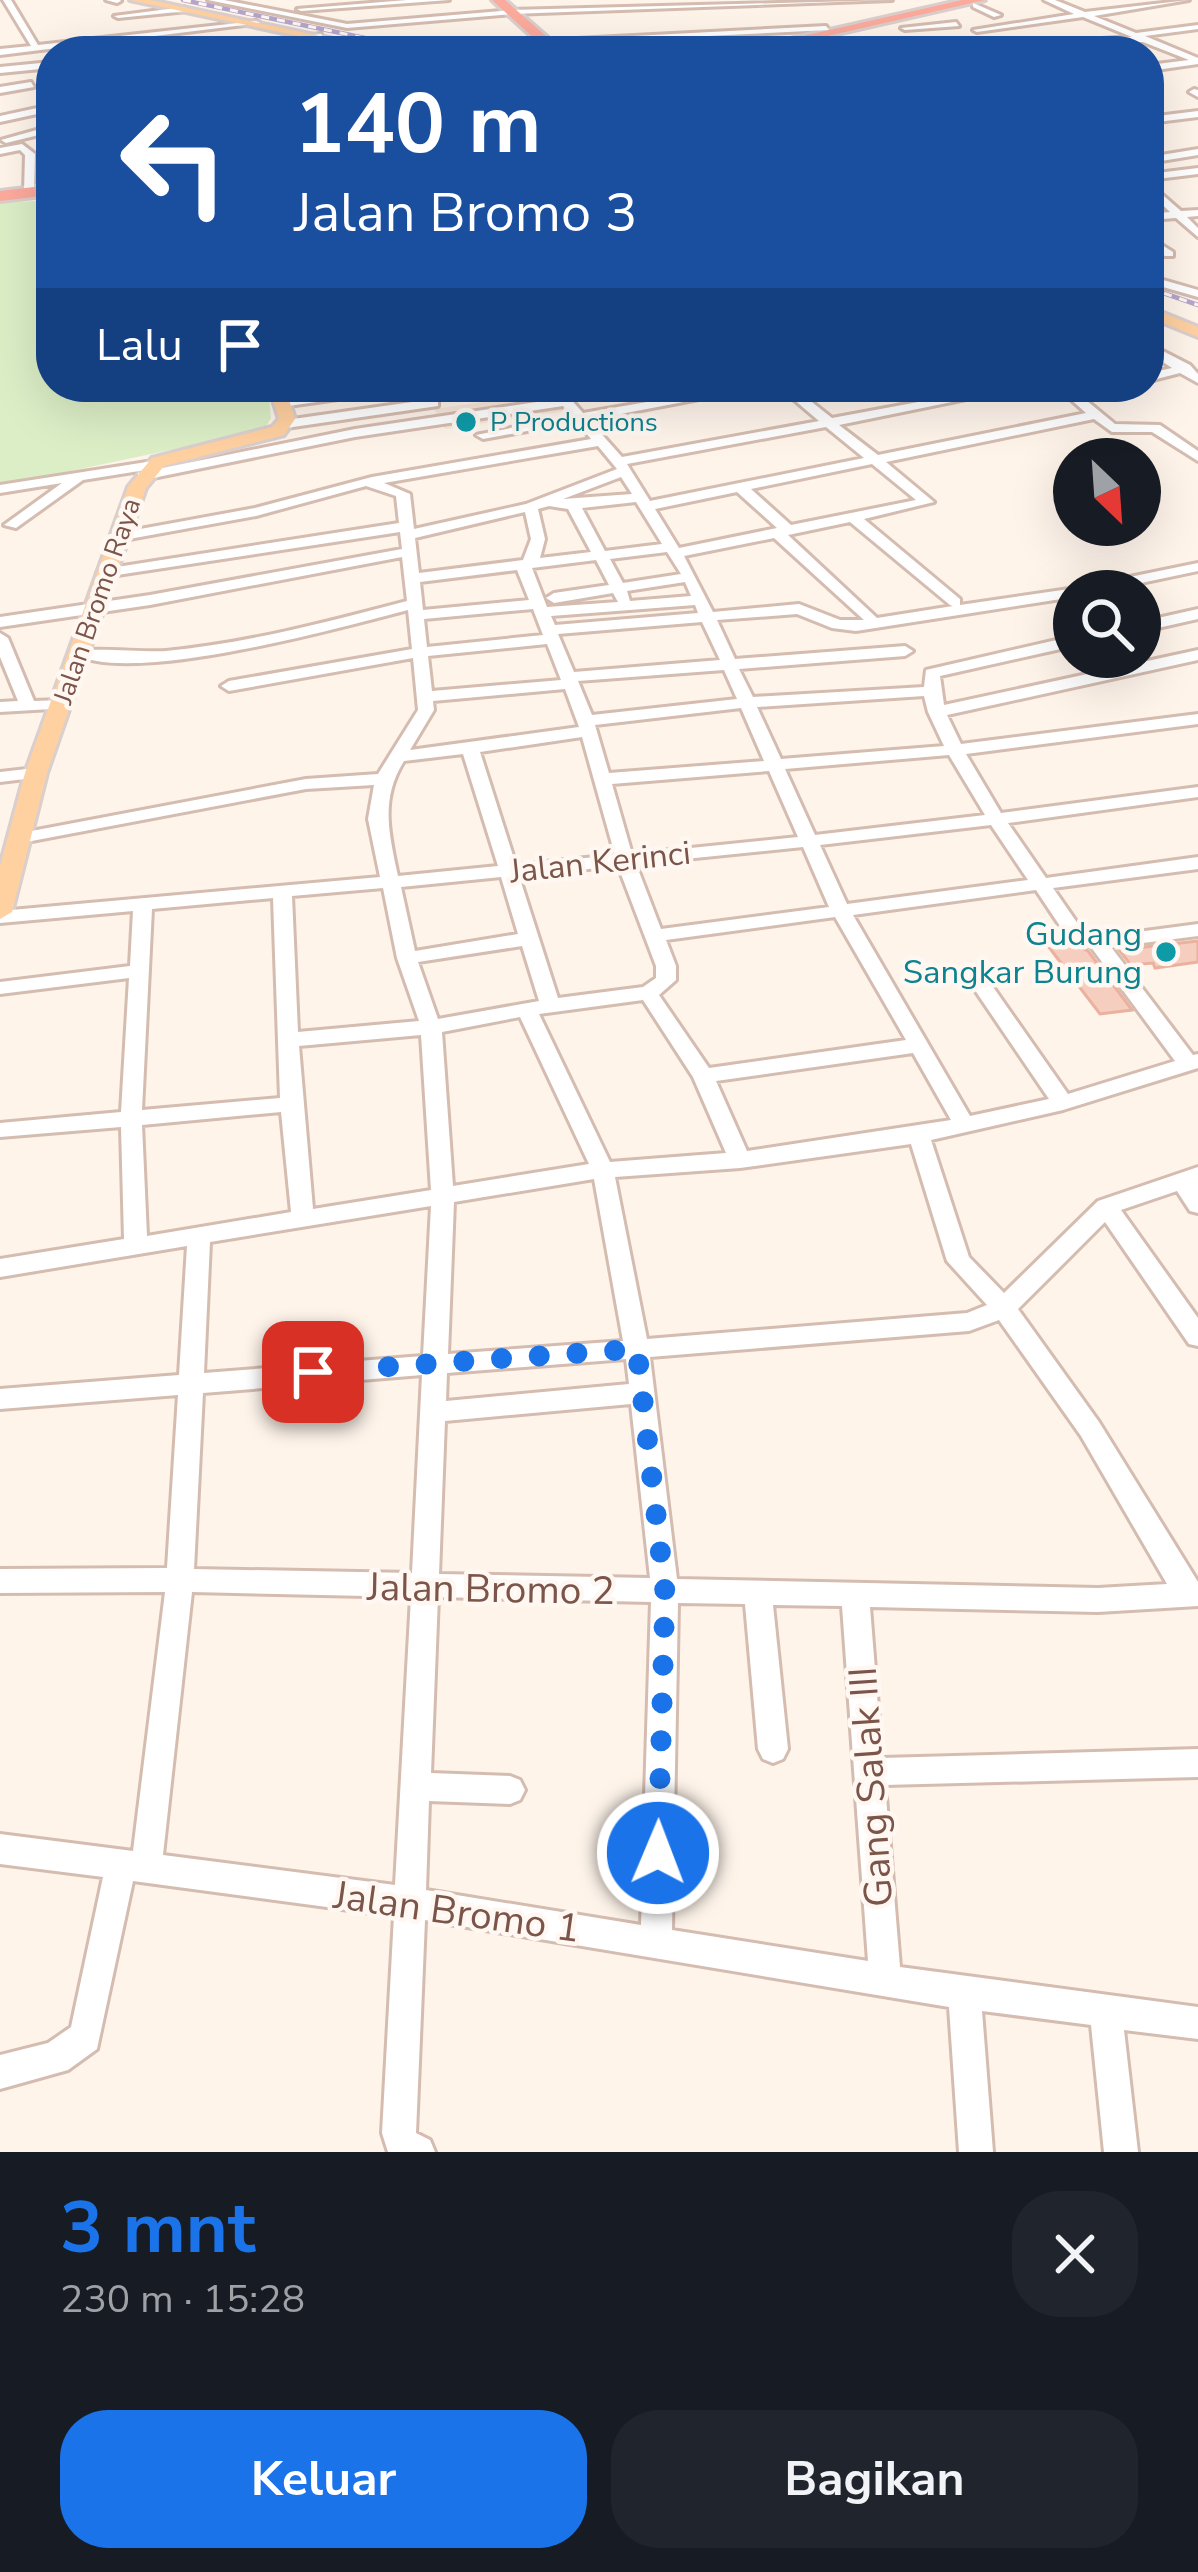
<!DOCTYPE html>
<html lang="id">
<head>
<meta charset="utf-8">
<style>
  :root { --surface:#171b24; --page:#20242c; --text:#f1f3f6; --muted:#9ea1a6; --accent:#1a73e8 }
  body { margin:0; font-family:"Nunito Sans",sans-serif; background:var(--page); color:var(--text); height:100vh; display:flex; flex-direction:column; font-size:45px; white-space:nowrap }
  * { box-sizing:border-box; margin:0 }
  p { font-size:39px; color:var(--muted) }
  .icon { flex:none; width:66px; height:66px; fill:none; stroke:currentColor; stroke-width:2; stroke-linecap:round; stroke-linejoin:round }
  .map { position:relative; height:2152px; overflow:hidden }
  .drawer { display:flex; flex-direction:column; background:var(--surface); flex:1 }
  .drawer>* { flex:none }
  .hud { position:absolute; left:36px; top:36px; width:1128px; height:366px; border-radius:48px; box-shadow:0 12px 48px #0002; background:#1a4fa0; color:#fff; overflow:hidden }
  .needle { width:78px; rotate:155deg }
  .tools { position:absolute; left:1053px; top:438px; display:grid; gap:24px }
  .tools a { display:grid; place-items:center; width:108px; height:108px; border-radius:50%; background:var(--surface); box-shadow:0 12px 48px #0002; font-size:60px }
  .pin { position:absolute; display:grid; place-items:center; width:102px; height:102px; color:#fff; margin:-51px; border-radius:24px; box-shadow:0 6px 18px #0006 }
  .me { position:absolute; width:132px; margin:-66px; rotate:1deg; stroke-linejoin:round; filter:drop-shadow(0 0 9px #0008) }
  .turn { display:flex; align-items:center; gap:42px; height:252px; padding:0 60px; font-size:54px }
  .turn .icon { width:156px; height:156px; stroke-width:2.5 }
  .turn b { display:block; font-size:84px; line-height:102px }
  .then { display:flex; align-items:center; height:114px; padding:0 60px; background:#0003; gap:24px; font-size:45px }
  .round { display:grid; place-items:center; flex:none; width:126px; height:126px; border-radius:48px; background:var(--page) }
  .head { display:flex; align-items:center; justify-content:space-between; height:204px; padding:0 60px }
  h1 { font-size:72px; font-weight:700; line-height:90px; color:var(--accent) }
  .primary-button { display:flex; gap:24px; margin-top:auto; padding:24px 60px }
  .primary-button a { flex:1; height:138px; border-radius:48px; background:var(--accent); color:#fff; font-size:48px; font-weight:700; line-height:138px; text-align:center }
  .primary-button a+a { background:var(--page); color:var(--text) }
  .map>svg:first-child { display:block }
</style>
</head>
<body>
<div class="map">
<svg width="1198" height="2152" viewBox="0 0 1198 2152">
  <rect width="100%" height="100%" fill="#fef4ea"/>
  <path fill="#f9e8da" d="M555 392 573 410 445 429 434 409Z"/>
  <path fill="#dbeec6" d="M51 200V387H268L271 418 264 430 0 486V203Z"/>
  <path fill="#f6cebf" stroke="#eab19e" stroke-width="3" d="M1063 939 1088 951 1132 1010 1100 1014 1045 942Z
    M1198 941V962L1155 968 1153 963 1131 965 1119 950Z"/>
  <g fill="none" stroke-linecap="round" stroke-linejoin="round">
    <defs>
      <path id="minor" d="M3 0H11L38 45 256 21 260 23 0 55V49L31 46Z
        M106 0H120L121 1 117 3Z
        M208 0H224L347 24 512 10 892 0 512 14 347 28Z
        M407 0H449L301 11 297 9Z
        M1044 0H1055L1085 12 1189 0 1094 16 1136 33 1198 25V29L1145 36 1198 58V64L1149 71V65L1189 60 1143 42 946 49 1132 37 1083 17 977 32 973 30 1074 14Z
        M973 3 1001 15 994 17 973 7Z
        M184 7 187 11 118 18 114 16Z
        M956 22 959 26 905 30 901 28Z
        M826 26 829 30 443 49 439 46Z
        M321 34 324 39 200 51 204 48Z
        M787 47 792 51H783Z
        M51 62V68L0 73V67Z
        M31 82 34 87 0 93V87Z
        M1194 89 1198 90V97L1189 92Z
        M51 105V111L0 122V116Z
        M1198 111V117L1149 123V117Z
        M51 126V132L6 143 1 140Z
        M22 144 35 154 34 192 29 195 24 192 25 155 20 150 0 154V148Z
        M1198 149V155L1149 163V157Z
        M1198 168V174L1149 180V174Z
        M1149 183 1181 211 1198 210V216L1187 217 1198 228V237L1176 218 1149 220V214L1170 212 1149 192Z
        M1149 237 1173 252V256H1165L1149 245Z
        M1149 276 1198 290V297L1149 283Z
        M1149 344 1190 365 1198 374V383L1180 373 1149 381V373L1172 368 1149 353Z
        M368 387H401L395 391 281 407 275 403 281 399Z
        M547 387H560L583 413 734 387H762L589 420 622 457 819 421 779 387H793L832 418 999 387H1025L839 425 878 455 1086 413 1057 387 1074 390 1109 387 1081 396 1115 424 1160 425 1198 451V461L1152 432H1112L1094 419 886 462 934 502 864 519 960 599V605L1076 588 1198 563V571L1103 591H1074V597L856 631 832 628 797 614 717 620 735 659 905 646 913 651 905 656 739 669 753 697 924 687 926 670 1074 636V646L940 676 944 705 1198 650V660L947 715 961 744 1198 714V724L966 754 1001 813 1198 787V797L1008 823 1046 878 1198 857V869L1053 888 1080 927 1100 937 1198 924V936L1111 947 1193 1055 1198 1054V1068L1063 1110 931 1140 969 1257 1004 1293 1098 1201 1198 1167V1213L1190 1211 1177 1191 1121 1210 1198 1318V1346L1189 1344 1105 1222 1018 1309 1099 1422 1198 1582V1606L1098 1612 870 1607 882 1758 1198 1749V1777L885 1785 900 1967 1198 2007V2039L1124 2030 1138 2152H1104L1091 2025 982 2011 993 2152H959L949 2007 425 1920 416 2133 430 2140 435 2152H388L382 2133 394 1916 133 1881 97 2049 68 2070 0 2089V2055L48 2043 71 2027 103 1877 0 1864V1834L133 1851 165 1592 0 1593V1569L167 1568 178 1395 0 1409V1389L179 1375 187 1246 0 1277V1259L124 1239 121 1127 0 1137V1123L121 1112 129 978 0 994V982L130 966 133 911 0 923V911L380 877 368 819 374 785 306 789 21 843 12 838 21 833 306 779 378 774 418 710 413 658 229 691 221 686 229 681 412 649 408 610C343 627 127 687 73 653 85 646 145 653 166 651 248 643 327 622 407 601L402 557 150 605 0 627V617L150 595 402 549 400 532 104 577 97 573 104 569 399 523 396 496 366 486 256 516 118 541 113 540V534L255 508 372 477 591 439 577 422 483 439 476 435 571 416 563 406 355 437 143 480 138 479V473L355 429 557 399ZM826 427 864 458 650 501 627 464ZM598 446 617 469 526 504 414 529 410 494 384 483ZM872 464 916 500 791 525 751 489ZM621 477 632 494 563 499ZM737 492 777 528 679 548 655 509ZM636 502 662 544 605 551 582 508ZM549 506 568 509 591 552 540 558 545 539 538 509ZM525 512 531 539 523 560 419 573 415 538ZM850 522 950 605 953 606 877 618 788 535ZM774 538 864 620H840L799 604 713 612 684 556ZM667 552 681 574 623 583 610 559ZM596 560 609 585 554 593 546 598 554 603 613 593 618 602 547 607 532 568ZM517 570 529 600 423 610 420 582ZM685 582 691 596 630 601 627 591ZM695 605 698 613 555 625 551 616ZM533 609 543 635 427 647 424 619ZM702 622 720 660 574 672 558 634ZM547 644 561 680 432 691 428 656ZM724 670 737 699 592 715 578 681ZM565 689 579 727 410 750 434 710 433 701ZM924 696 928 712 944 746 781 759 757 707ZM741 708 764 761 609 773 595 725ZM582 737 615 855 516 865 480 752ZM463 754 498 866 398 876C389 834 380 799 404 761ZM949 755 985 815 815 835 785 769ZM769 771 798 837 632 854 612 784ZM991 825 1028 880 847 904 820 845ZM803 847 829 907 661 929 636 864ZM618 866 656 966V978L643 987 558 998 519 876ZM501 877 518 934 415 951 401 887ZM383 888 397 958 419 1021 298 1032 292 896ZM1036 890 1066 935 1091 947 1175 1061 1068 1094 979 967H965L962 971 1049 1099 970 1116 853 915ZM273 898 280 1098 142 1110 152 909ZM835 917 906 1040 709 1068 659 995 676 980V966L666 940ZM522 946 539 1001 438 1019 418 962ZM643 1000 693 1077 726 1153 610 1162 539 1014ZM520 1017 589 1164 453 1186 442 1032ZM421 1035 431 1190 313 1209 299 1046ZM913 1053 951 1120 747 1151 716 1081ZM281 1112 291 1212 147 1236 142 1125ZM911 1144 947 1261 987 1305 967 1313 647 1339 615 1177 740 1168ZM594 1179 623 1341 448 1354 454 1202ZM431 1206 423 1356 204 1373 210 1242ZM999 1320 1081 1436 1167 1584 1098 1588 677 1579 650 1357 969 1331ZM626 1359 629 1384 446 1401 447 1373ZM422 1375 412 1573 194 1569 203 1393ZM631 1404 650 1578 439 1574 445 1421ZM192 1592 411 1597 395 1885 163 1855ZM438 1597 651 1602 641 1925 426 1890 429 1801 510 1804 520 1800 525 1790 520 1780 510 1776 431 1773ZM678 1603 745 1604 758 1749 763 1759 773 1763 783 1759 788 1749 773 1605 842 1606 868 1961 672 1930Z
        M433 399 438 400V406L286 428 279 424 286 420Z
        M153 461 160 465 158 468 83 480 16 528 4 525 62 483 0 493V485Z
        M1198 609V619L1140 632V622Z
        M0 633 8 638 34 701 62 700 70 705 68 708 0 712V702L18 701 0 657Z
        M36 768 42 769V777L0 782V772Z"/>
      <path id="major" d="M130 0H150L390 51H368Z
        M1149 307 1198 327V337L1149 317Z
        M269 387H285L295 419 284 435 164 466 146 488 47 773 12 912 0 919V866L25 773 128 487 152 458 272 427 279 419Z"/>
      <path id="highway" d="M492 0H505L563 51H548Z
        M962 0H985L762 51H737Z
        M51 185V195L0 201V191Z"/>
    </defs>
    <use href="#minor" stroke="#d5bcb0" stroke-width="6"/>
    <use href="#major" stroke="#dacfcc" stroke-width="6"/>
    <use href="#highway" stroke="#dacfcc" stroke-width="6"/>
    <use href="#minor" fill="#fff" fill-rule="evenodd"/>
    <use href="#major" fill="#ffd0a0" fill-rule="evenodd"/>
    <use href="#highway" fill="#fcaa9c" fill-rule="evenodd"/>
    <defs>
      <path id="rail" d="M183 0 427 51
        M1149 288 1198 305"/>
    </defs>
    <use href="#rail" stroke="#b5a5cb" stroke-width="4.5"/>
    <use href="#rail" stroke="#fff8f2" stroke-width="3" stroke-dasharray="8" stroke-linecap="butt"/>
  </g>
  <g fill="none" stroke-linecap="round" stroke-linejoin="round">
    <path stroke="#1a73e8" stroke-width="21" stroke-dasharray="0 37.8" d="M313 1372 637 1349 665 1592 658 1853"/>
  </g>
  <g fill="#0f9aa8" stroke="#fff8f2" stroke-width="4.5">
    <circle cx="466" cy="422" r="12"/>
    <circle cx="1166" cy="952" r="12"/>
  </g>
  <g text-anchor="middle" stroke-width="9" stroke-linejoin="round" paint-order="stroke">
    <g font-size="27" fill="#0d838f" stroke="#fff8f2" text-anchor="start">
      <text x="490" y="431">P Productions</text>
    </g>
    <g font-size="27" fill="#7c554a" stroke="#fff8f2">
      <text transform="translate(97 601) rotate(-71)" y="9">Jalan Bromo Raya</text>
    </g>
    <g font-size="33" fill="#7c554a" stroke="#fff8f2">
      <text transform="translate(600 861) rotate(-6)" y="12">Jalan Kerinci</text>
    </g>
    <g font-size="33" fill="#0d838f" stroke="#fff8f2" text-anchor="end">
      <text x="1142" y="945">Gudang<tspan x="1142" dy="38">Sangkar Burung</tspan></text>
    </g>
    <g font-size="39" fill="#7c554a" stroke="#fff8f2">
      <text transform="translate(491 1588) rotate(1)" y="14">Jalan Bromo 2</text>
      <text transform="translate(870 1787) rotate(-94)" y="14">Gang Salak III</text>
      <text transform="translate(457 1911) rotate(8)" y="14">Jalan Bromo 1</text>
    </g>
  </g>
</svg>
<div class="tools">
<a><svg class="needle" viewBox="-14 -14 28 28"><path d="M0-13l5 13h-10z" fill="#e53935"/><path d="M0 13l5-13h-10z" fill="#9ea1a6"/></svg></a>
<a><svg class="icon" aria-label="search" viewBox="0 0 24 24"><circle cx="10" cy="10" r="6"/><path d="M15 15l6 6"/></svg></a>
</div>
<div class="pin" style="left:313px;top:1372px;background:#d93025"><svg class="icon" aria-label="arrive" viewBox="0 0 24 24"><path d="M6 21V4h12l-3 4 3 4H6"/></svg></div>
<svg class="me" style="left:658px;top:1853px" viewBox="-20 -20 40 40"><circle r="17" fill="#1a73e8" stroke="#fff" stroke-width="3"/><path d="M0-11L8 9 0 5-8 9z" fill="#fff"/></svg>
<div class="hud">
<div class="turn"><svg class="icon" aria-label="left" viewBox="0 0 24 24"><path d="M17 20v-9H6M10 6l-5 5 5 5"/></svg><div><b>140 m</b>Jalan Bromo 3</div></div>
<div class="then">Lalu<svg class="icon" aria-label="arrive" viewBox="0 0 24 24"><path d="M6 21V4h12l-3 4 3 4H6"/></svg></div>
</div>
</div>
<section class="drawer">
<div class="head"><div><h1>3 mnt</h1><p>230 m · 15:28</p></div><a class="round"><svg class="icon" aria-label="close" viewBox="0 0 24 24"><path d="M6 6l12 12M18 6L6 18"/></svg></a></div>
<div class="primary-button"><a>Keluar</a><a>Bagikan</a></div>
</section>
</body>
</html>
